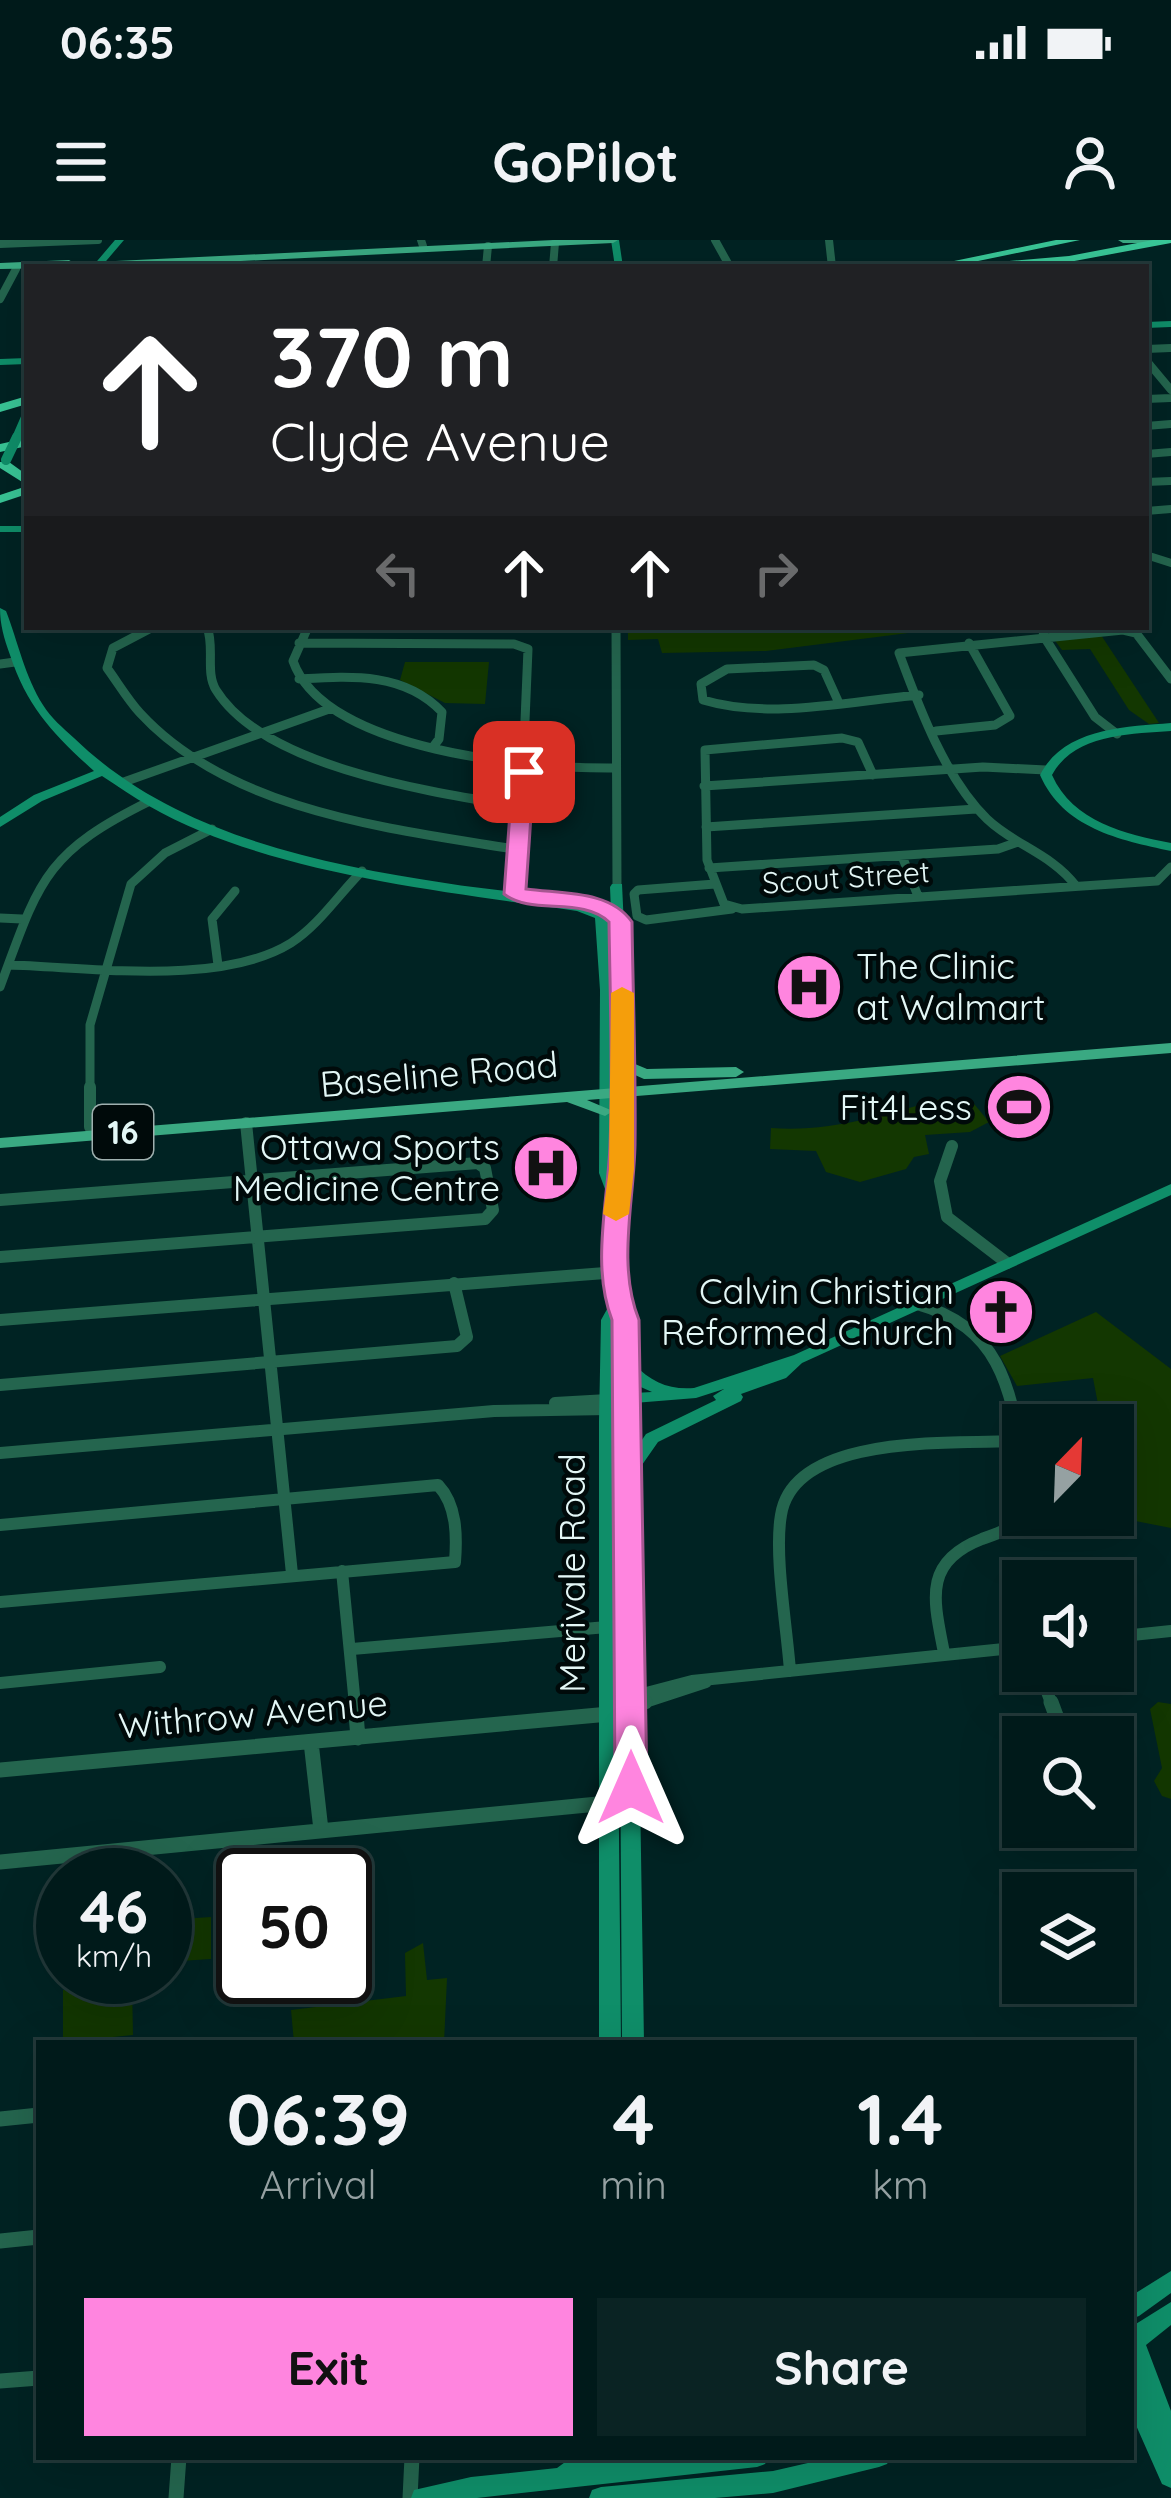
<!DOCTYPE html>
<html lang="en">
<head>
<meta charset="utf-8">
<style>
  :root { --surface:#001a1a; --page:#0a2323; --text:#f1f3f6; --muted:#95a1a2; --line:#223839; --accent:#ff85df }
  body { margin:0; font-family:Quicksand,sans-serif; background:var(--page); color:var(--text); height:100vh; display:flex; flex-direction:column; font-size:45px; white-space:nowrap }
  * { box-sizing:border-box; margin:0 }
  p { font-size:39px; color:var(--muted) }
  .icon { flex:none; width:66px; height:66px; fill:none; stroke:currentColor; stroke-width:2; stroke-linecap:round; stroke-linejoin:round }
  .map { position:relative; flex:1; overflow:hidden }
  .drawer { position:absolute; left:36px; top:1800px; width:1098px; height:420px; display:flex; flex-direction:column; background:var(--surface); border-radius:0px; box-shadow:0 12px 48px #0002,0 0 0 3px var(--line) }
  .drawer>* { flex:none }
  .hud { position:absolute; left:24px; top:24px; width:1125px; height:366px; border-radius:0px; box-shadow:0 12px 48px #0002,0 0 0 3px var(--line); background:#202124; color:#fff; overflow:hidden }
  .needle { width:78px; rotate:23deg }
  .fabs { position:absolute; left:1002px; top:1164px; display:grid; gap:24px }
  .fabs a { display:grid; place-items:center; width:132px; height:132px; border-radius:0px; background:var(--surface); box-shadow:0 12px 48px #0002,0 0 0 3px var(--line); font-size:60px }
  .speed { position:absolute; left:36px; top:1608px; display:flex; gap:24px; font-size:60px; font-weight:700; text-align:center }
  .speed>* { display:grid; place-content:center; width:156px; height:156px; border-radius:50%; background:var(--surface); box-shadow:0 12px 48px #0002,0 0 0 3px var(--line); line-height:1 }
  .speed small { font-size:30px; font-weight:400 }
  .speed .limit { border:6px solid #111; border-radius:18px; background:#fff; color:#111 }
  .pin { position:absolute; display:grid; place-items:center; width:102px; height:102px; color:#fff; margin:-51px; border-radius:24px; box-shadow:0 6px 18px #0006 }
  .me { position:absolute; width:132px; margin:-66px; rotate:0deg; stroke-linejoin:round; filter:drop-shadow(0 0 9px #0008) }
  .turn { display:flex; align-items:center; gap:42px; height:252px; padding:0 48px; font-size:54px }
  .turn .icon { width:156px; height:156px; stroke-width:2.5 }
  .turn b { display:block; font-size:84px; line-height:102px }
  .lanes { display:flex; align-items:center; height:114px; padding:0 48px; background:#0003; justify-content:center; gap:60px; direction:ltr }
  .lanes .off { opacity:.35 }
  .eta { display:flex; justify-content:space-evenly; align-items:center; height:204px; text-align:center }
  .eta b { font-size:72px; font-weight:700; line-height:84px }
  .primary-button { display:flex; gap:24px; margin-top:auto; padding:24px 48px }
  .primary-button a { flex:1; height:138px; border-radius:0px; background:var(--accent); color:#111; font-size:48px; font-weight:700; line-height:138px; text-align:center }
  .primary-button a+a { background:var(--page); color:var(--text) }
  .status { display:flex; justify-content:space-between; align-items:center; height:84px; padding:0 60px; background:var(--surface); direction:ltr }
  .status svg { height:33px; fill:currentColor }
  header { display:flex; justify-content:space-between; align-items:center; height:156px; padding:0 48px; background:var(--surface); font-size:54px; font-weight:700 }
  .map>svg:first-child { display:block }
</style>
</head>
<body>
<div class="status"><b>06:35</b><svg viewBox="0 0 49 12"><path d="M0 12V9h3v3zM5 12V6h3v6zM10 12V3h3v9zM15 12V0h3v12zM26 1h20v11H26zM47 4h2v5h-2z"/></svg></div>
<header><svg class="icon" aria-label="menu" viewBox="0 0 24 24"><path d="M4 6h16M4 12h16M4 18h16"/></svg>GoPilot<svg class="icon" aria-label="person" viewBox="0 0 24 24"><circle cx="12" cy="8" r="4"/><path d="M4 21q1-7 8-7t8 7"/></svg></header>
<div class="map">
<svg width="1171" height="2258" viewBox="0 0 1171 2258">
  <rect width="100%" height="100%" fill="#002323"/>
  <path fill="#133701" d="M628 387H956L766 411 662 413 658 399 628 400Z
    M1101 395 1159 483 1149 484 1129 470 1090 409 1062 410 1053 398Z
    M405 422H489L485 464 445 463 400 440Z
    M941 859H970L989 882 970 892 925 895 929 914 914 917 906 929 860 942 826 932 816 911 770 909 771 888C828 893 887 874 941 859Z
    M1096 1072 1171 1129V1288L1120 1278 1113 1240V1185H1102L1093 1138 1017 1146 1000 1116Z
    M1158 1462 1171 1464V1559L1162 1556 1154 1541 1162 1528 1150 1469Z
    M211 1677V1719L165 1722V1680Z
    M423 1703 427 1740 447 1738 444 1803H294L291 1770 406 1756 405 1713Z
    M132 1743 133 1795 63 1802V1750Z"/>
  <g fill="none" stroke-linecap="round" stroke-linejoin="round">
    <path stroke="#24654e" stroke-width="8" d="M421 0 423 6
      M715 0 730 27
      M829 0 832 27
      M0 4 98 0
      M486 27 488 6
      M553 27 555 3
      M0 59 16 29
      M1146 109 1171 108
      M1146 120 1171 150
      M1146 159 1171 158
      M1146 186 1171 184
      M1146 214 1171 212
      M1146 242 1171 241
      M1146 271 1171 269
      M1146 315 1171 323"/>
    <path stroke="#24654e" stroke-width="9" d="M153 387 113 408 107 428C118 443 128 460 140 473 232 573 394 589 520 610
      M207 387C215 407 205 432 216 450 265 529 438 553 522 567
      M308 387 293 421C325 512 533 529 616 528
      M616 387 617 647
      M1043 395 1095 477 1117 494
      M299 403 514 404 528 409 518 648 513 657
      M0 424 15 422
      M299 439C351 436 404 432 442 472L439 499 433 507
      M838 461 824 430 814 425 727 429 701 444 703 460C770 480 850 461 919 455
      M936 491 995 485 1010 476 969 403
      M873 535 858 502 842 498 705 510 707 620 724 664 742 669 1157 641 1171 627
      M121 543 332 468
      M704 546 983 527 1046 530
      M706 587 976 569
      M902 616 918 656
      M709 628 998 609 1018 602
      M715 644 638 650 634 654 637 676 646 680 732 669
      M1076 646C1052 614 1014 605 987 579 945 538 919 467 899 413L1123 390 1136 393 1171 439
      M0 678 22 679
      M9 725C89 727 220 747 291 703 319 685 339 654 362 631
      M218 725 212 679 235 651
      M0 747C39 641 44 613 150 561
      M90 850V785L131 644 165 613 212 589"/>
    <path stroke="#24654e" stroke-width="12" d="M90 847V887
      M246 883 292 1334
      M952 906 940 941 947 977 1007 1023
      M0 960 478 923 485 928 493 970 485 979 0 1017
      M917 1064C999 1087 1010 1145 1023 1221
      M0 1080 618 1032
      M0 1145 457 1106 467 1097 454 1043
      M555 1163 608 1160
      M0 1213 494 1171 608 1169
      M0 1285 438 1245C457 1265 457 1296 455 1322L0 1362
      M342 1331 355 1465
      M1113 1397 1171 1391
      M352 1409 607 1387
      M944 1413C934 1361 922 1322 982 1299 999 1293 1012 1289 1024 1275
      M790 1431C787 1388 774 1315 781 1275 794 1192 957 1204 1019 1201
      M1039 1431 1052 1465
      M0 1443 160 1427
      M631 1457 692 1441 1023 1407
      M636 1465 706 1442"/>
    <path stroke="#24654e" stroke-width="15" d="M355 1462 358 1498
      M1051 1462 1064 1497
      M631 1467 645 1462
      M311 1502 321 1590
      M0 1530 609 1474
      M0 1622 608 1563
      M0 1879 39 1875
      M0 2001 39 1997
      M0 2141 39 2138
      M176 2258 179 2217
      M410 2258 412 2217"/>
    <path fill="#0f8e69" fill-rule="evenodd" d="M115 0H124L101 27H92Z
      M611 0H619L623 27H615Z
      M1171 81V87L1146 88V82Z
      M27 118V124L0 125V119Z
      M27 171V186L22 197 13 199 12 197 22 174Z
      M0 286H27V292H0Z
      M0 368 6 371C18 402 25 437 43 465 51 478 63 488 74 498 172 593 314 623 445 643 498 652 557 653 607 673L614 748 610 647 612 644H622L631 836 630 929 624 957 627 1062 633 1080 634 1124C651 1142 669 1150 694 1148L794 1115 1171 944V955L802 1123 786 1138 741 1154 743 1157 741 1161 658 1202 635 1235 644 1803H622L618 1165 615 1181 621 1803H599V1181L601 1080 611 1062 608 957 599 933 600 750 595 678 577 671C442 651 268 634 149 566 133 557 118 546 102 536L42 561 0 587V577L34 555 94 531C54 495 27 467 10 415 4 398 0 385 0 368ZM614 753 617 836 615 924ZM617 1087V1155H616ZM634 1144 652 1152 634 1153ZM724 1149 713 1156 716 1160 646 1194 635 1210 634 1163 696 1158Z
      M1171 483V491C1130 494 1074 494 1052 535 1073 582 1125 594 1171 603V611C1119 600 1063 588 1040 535 1064 488 1124 487 1171 483Z
      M1171 2031V2053L1139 2076 1131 2079V2056Z
      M1171 2062V2085L1146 2105 1171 2171V2248L1162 2244 1131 2174V2137L1135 2138 1131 2128V2087Z
      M572 2217H603L600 2223 660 2217H769L765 2224 757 2227 477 2258H411L414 2250 471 2237 557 2228Z
      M834 2217H891L887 2224 879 2227 773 2253 715 2258H589L592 2250 601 2247 773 2231Z"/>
    <path fill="#3aa982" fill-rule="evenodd" d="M554 0H618L613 3 118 27 0 29V23L69 20 74 23Z
      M1118 0H1162L1157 3H1123Z
      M1171 803V813L587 860 613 871 605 876 567 862 0 908V898Z
      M623 819 647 829 736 827 744 832 736 837 644 839 617 827 615 824 617 821Z"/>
    <path fill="#39c596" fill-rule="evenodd" d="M1056 0H1080L949 27H925Z
      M1153 0H1171V3L1069 22 969 27 975 24 1069 16Z
      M27 156V164L0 172V164Z
      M27 198V206L0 212V204Z
      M0 222H9L27 235V245L0 228Z
      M27 246V254L0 263V255Z"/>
    <path stroke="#0f8e69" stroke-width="10" d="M6 220 17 197"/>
  </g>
  <path fill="#ff85df" stroke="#a65691" stroke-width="3" d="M524 525 534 532 526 649C562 654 610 650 632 682 633 756 636 831 635 905 634 961 617 1026 639 1080L647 1548 643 1556H620L615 1548 612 1080C591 1026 608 961 610 905 613 831 610 756 609 682 582 656 532 676 504 654L513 532Z"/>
  <path fill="#f59e0b" d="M622 747 634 753V929L629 974 616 981 603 974 609 929 611 753Z"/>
  <defs>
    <symbol id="hospital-disc" viewBox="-11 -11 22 22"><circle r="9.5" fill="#ff85df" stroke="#000a0a"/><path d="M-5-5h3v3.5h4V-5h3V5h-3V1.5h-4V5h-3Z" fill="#111"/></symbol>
    <symbol id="stadium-disc" viewBox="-11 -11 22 22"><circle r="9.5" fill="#ff85df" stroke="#000a0a"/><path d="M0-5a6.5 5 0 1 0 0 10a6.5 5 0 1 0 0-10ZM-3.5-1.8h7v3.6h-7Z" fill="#111"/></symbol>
    <symbol id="church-disc" viewBox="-11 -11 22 22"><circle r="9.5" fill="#ff85df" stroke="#000a0a"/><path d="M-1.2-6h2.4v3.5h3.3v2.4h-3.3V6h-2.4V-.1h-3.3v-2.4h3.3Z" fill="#111"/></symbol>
  </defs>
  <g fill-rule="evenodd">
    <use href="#hospital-disc" x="771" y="709" width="76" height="76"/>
    <use href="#stadium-disc" x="981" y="829" width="76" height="76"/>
    <use href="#hospital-disc" x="508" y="890" width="76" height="76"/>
    <use href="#church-disc" x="963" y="1034" width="76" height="76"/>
  </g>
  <g text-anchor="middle" stroke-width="9" stroke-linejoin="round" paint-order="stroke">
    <g font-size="30" fill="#e3f7f6" stroke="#000a0a">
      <text transform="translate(846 638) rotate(-4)" y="10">Scout Street</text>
    </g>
    <rect fill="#000a0a" stroke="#9fb0af" stroke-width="3" x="93" y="865" width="60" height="54" rx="9"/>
    <g font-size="33" font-weight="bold" fill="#e3f7f6">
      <text x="123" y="904">16</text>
    </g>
    <g font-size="36" fill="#e3f7f6" stroke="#000a0a" text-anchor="end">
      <text x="856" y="739" text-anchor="start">The Clinic<tspan x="856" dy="41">at Walmart</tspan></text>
      <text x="972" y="880">Fit4Less</text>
      <text x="500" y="920">Ottawa Sports<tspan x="500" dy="41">Medicine Centre</tspan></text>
      <text x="954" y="1064">Calvin Christian<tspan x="954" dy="41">Reformed Church</tspan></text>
    </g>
    <g font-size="36" fill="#e3f7f6" stroke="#000a0a">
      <text transform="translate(439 834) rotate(-5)" y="13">Baseline Road</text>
      <text transform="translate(572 1333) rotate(-90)" y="13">Merivale Road</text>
      <text transform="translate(253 1474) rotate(-5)" y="13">Withrow Avenue</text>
    </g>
  </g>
</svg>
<div class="fabs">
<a><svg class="needle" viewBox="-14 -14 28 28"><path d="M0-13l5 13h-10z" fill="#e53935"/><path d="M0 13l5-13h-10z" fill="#95a1a2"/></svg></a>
<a><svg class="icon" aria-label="sound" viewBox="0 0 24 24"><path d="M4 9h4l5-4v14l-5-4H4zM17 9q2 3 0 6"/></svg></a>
<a><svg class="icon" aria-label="search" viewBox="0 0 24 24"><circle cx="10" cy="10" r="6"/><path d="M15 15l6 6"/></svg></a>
<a><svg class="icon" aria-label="layers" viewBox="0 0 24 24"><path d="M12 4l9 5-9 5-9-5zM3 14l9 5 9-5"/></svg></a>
</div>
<div class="speed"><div>46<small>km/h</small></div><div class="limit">50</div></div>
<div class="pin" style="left:524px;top:532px;background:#d93025"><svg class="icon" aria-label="arrive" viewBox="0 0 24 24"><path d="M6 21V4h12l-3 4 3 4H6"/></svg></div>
<svg class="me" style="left:631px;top:1548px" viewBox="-20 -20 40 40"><path d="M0-17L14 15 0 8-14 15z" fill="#ff85df" stroke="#fff" stroke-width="4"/></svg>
<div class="hud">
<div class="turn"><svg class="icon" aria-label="ahead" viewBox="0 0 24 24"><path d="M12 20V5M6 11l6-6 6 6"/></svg><div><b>370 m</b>Clyde Avenue</div></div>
<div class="lanes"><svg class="icon off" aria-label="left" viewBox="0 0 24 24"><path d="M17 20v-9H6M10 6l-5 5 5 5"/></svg><svg class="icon" aria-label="ahead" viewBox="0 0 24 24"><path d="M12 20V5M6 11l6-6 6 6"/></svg><svg class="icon" aria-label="ahead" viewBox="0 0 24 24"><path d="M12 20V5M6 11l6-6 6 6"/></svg><svg class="icon off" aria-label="right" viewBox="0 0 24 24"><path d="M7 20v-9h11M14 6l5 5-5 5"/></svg></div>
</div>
<section class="drawer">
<div class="eta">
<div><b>06:39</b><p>Arrival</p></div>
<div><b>4</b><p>min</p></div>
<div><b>1.4</b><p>km</p></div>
</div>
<div class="primary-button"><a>Exit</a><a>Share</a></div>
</section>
</div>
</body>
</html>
